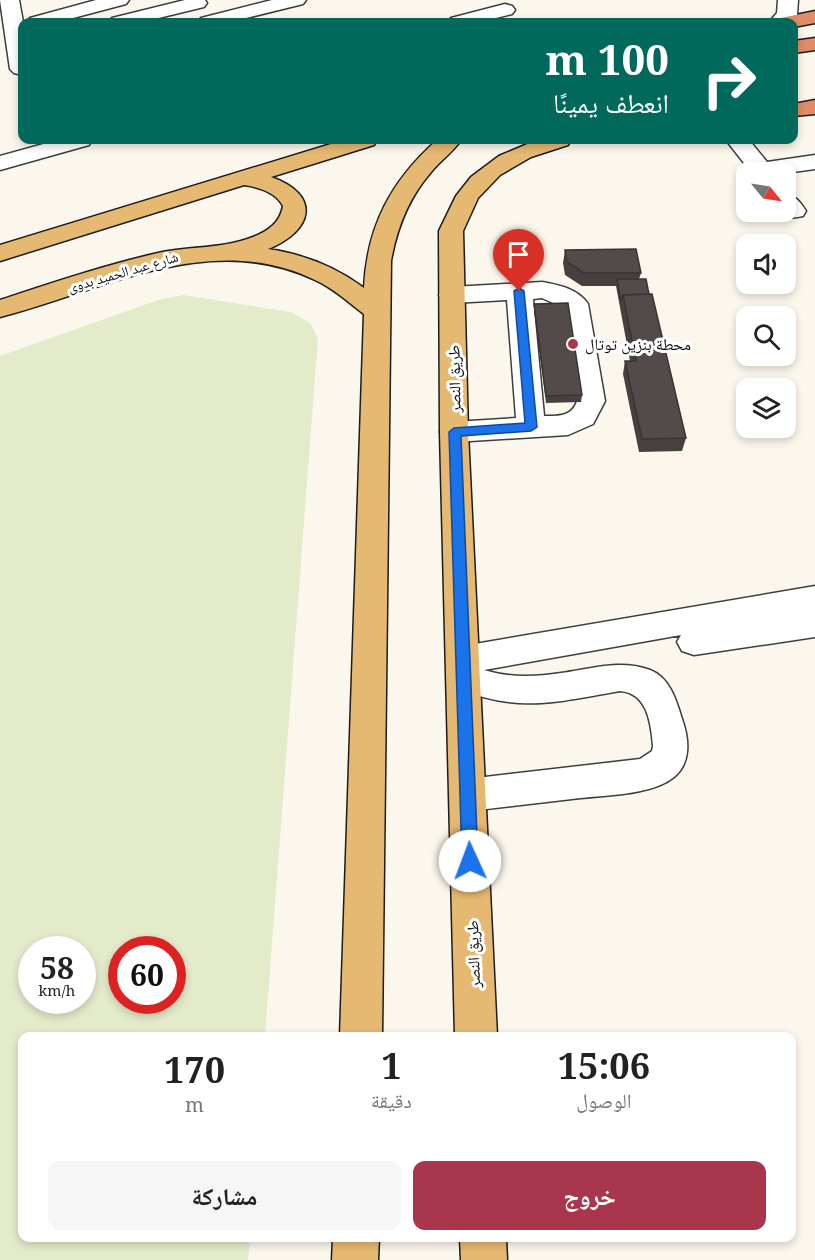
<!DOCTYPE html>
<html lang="ar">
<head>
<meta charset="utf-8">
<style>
  :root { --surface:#fff; --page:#f6f6f6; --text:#222; --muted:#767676; --accent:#a8364c }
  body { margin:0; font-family:"Noto Serif","Noto Naskh Arabic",serif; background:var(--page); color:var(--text); direction:rtl; height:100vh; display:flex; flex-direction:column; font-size:22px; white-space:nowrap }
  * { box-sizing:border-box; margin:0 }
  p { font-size:20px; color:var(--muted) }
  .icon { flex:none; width:33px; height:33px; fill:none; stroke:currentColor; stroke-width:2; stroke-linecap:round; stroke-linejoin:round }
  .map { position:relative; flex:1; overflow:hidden; direction:ltr }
  .side { position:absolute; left:18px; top:1032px; width:778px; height:210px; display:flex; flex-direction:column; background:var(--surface); border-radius:12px; box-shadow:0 3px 9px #0003; direction:rtl }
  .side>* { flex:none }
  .hud { position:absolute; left:18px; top:18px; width:780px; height:126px; border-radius:12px; box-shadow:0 3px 9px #0003; direction:rtl; background:#00695c; color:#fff; overflow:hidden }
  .needle { width:39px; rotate:120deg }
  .controls { position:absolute; left:736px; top:162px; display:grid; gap:12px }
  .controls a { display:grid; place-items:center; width:60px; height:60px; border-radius:12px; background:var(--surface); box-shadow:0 3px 9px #0003; font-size:30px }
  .speed { position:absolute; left:18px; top:936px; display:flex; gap:12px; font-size:30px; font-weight:700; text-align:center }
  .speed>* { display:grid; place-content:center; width:78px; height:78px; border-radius:50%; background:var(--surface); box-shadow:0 3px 9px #0003; line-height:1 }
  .speed small { font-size:15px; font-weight:400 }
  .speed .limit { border:9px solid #d22; background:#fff; color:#111 }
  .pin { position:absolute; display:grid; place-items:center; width:51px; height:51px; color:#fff; margin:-62px -26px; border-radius:50% 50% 50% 0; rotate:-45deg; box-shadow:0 0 6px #0007 }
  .pin .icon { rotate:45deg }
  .me { position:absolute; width:66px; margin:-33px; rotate:358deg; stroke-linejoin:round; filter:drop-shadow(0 0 4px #0008) }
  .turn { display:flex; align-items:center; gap:21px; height:126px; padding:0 30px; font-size:27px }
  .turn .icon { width:78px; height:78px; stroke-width:2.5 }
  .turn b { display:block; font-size:42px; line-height:51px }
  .eta { display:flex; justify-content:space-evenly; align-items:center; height:102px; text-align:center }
  .eta b { font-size:36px; font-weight:700; line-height:42px }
  .button { display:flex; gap:12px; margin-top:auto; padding:12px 30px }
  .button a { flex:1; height:69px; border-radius:12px; background:var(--accent); color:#fff; font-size:24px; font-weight:700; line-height:69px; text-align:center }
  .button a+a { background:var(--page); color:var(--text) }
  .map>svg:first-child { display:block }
</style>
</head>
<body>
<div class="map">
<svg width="815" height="1260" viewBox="0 0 815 1260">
  <rect width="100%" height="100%" fill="#fcf7ec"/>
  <path fill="#e4ebcb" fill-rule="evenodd" d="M183 295 291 312 310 323 318 338 265 1036H22V1238H250L248 1260H0V356L158 300ZM32 950H82V1000H32ZM122 950H172V1000H122Z"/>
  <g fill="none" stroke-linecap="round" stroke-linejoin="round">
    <defs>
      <path id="minor" d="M0 0H19L23 22 22 75 14 73 10 69Z
        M96 0H129L126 4 58 22H27L30 18Z
        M185 0H205L207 3 204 7 142 22H109L112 18Z
        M272 0H306L303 4 230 22H198L201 18Z
        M778 0H798L797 15 790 22H769L777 13Z
        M505 4 512 6 515 10 512 14 480 22H448L451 18Z
        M58 140H92L89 145 0 170V156Z
        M726 140H749L767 162 815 155V169L786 173 751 172Z
        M786 194C796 196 800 202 806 211L803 216C794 218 788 219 782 212H786Z
        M542 282C559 285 578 289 588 304L605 401 593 424 568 435 454 442 444 439 440 432 444 425 454 422 516 418 507 300 452 303 443 301 439 295 443 289 452 287ZM542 298 562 307 577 401C572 417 558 416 544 416L533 299Z
        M815 586V637L694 655 682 651 677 642 681 635 484 670C509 678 535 677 561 673 592 669 620 659 650 670 671 678 677 703 683 722 689 740 691 763 674 777 651 796 601 795 572 799 538 803 503 807 468 811L455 806 450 795 455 784 468 779 640 759 652 751 653 746C651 722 647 693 620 691 551 703 520 713 452 687L447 677 451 669 446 660 451 650 463 646Z"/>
      <path id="major" d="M344 140H377L374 145 271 177C322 195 313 231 268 249 303 254 336 267 364 288 367 226 391 181 437 140H461C453 152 441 160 432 171 409 197 397 227 391 261L382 1036H340L364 314C348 302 333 288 315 280 210 229 102 291 0 317V300C52 283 105 265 158 253 190 246 223 249 253 237 268 231 280 223 283 206 276 192 258 187 244 185L0 261V245Z
        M537 140H571L568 145 531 157 500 175 478 198 463 231 468 432 497 1036H455L440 432 439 231 456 196 471 177 499 156Z
        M333 1238H379L378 1260H332Z
        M460 1238H506L507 1260H461Z"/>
      <path id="highway" d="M815 11V23L794 27V22H778L781 18Z
        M815 38V50L794 53V41Z
        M815 100V114L794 116V104Z"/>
    </defs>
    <use href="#minor" stroke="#3e3e3e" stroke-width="3"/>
    <use href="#major" stroke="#1c1c1c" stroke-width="3"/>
    <use href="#highway" stroke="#1c1c1c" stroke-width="3"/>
    <use href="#minor" fill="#fff" fill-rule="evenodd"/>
    <use href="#major" fill="#e6b972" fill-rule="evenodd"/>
    <use href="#highway" fill="#e18c66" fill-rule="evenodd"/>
  </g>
  <path fill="#47403f" d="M565 250 641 273 639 279 649 294 686 438 682 451 639 452 623 374 625 361H630L616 286H582L565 275 563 263Z
    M534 304 582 395 581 402 546 403 534 311Z"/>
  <path fill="#524b49" stroke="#393433" stroke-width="1.5" d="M636 249 641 273H584L567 262 565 250Z
    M617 279H646L649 294 623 295 621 301Z
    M652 294 686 438 642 439 625 361H636L623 295Z
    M568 303 582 395 546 396 534 304Z"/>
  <path fill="#1a73e8" stroke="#114b97" stroke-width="1.5" d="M519 288 524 291 537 427 531 431 461 436 478 861 476 866 470 868 465 866 462 861 449 432 454 428 525 423 514 291Z"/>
  <circle fill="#a8364c" stroke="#fff" stroke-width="2" cx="573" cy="344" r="6"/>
  <g text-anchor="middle" stroke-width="6" stroke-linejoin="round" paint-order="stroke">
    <g font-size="14" fill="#0b0b0b" stroke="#fff">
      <text transform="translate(123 272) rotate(-16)" y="5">شارع عبد الحميد بدوى</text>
    </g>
    <g font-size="16" fill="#0b0b0b" stroke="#fff" text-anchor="start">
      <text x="585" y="350">محطة بنزين توتال</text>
    </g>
    <g font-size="16" fill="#0b0b0b" stroke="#fff">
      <text transform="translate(454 379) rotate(-91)" y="6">طريق النصر</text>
      <text transform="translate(473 954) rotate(-92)" y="6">طريق النصر</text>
    </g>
  </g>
</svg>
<div class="controls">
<a><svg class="needle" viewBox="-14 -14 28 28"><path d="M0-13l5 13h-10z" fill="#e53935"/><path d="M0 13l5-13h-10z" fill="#767676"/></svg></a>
<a><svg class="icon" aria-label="sound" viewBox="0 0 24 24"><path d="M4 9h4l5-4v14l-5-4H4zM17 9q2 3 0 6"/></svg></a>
<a><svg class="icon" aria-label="search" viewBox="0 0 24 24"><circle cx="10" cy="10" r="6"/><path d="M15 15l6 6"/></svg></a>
<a><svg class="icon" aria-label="layers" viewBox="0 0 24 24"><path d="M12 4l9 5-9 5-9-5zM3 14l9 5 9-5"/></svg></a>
</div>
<div class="speed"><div>58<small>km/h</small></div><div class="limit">60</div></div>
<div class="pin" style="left:519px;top:291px;background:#d93025"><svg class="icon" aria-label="arrive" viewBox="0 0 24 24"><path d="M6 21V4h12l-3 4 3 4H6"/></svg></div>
<svg class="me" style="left:470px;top:861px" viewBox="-20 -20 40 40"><circle r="19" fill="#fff"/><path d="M0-13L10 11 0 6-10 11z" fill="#1a73e8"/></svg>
<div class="hud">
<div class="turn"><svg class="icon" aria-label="right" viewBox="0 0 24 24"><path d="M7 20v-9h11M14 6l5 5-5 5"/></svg><div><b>100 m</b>انعطف يمينًا</div></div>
</div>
<section class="side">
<div class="eta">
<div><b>15:06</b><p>الوصول</p></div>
<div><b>1</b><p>دقيقة</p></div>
<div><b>170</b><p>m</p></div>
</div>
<div class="button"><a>خروج</a><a>مشاركة</a></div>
</section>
</div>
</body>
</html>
